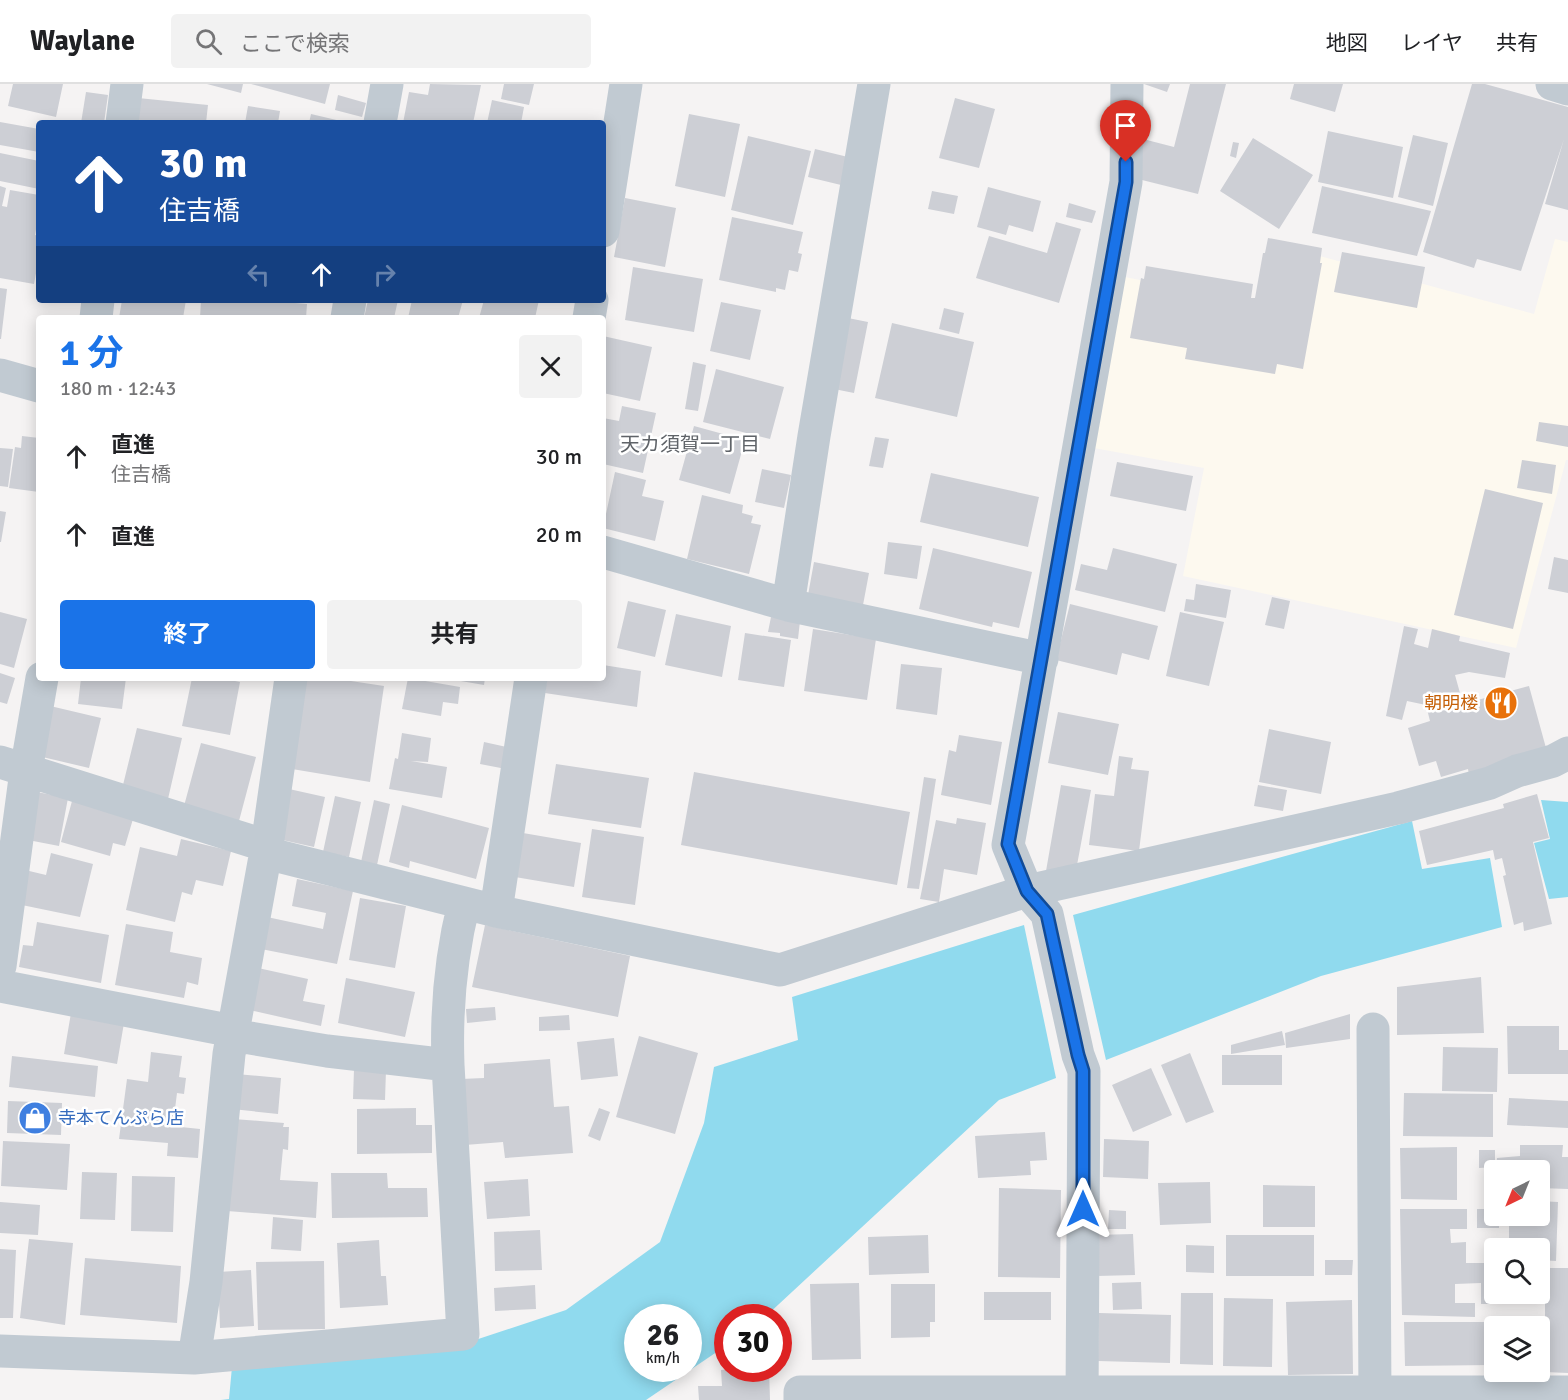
<!DOCTYPE html>
<html lang="ja">
<head>
<meta charset="utf-8">
<style>
  :root { --surface:#fff; --page:#f2f2f2; --text:#202124; --muted:#757577; --line:#e0e0e0; --accent:#1a73e8 }
  body { margin:0; font-family:Signika,"Noto Sans JP",sans-serif; background:var(--page); color:var(--text); height:100vh; display:flex; flex-direction:column; font-size:22px; white-space:nowrap }
  * { box-sizing:border-box; margin:0 }
  p { font-size:20px; color:var(--muted) }
  .icon { flex:none; width:33px; height:33px; fill:none; stroke:currentColor; stroke-width:2; stroke-linecap:round; stroke-linejoin:round }
  .map { position:relative; flex:1; overflow:hidden }
  .details { position:absolute; left:36px; top:231px; width:570px; height:366px; display:flex; flex-direction:column; background:var(--surface); border-radius:6px; box-shadow:0 3px 15px #0003 }
  .details>* { flex:none }
  .top-card { position:absolute; left:36px; top:36px; width:570px; height:183px; border-radius:6px; box-shadow:0 3px 15px #0003; background:#1a4fa0; color:#fff; overflow:hidden }
  .needle { width:39px; rotate:223deg }
  .controls { position:absolute; left:1484px; top:1076px; display:grid; gap:12px }
  .controls a { display:grid; place-items:center; width:66px; height:66px; border-radius:6px; background:var(--surface); box-shadow:0 3px 15px #0003; font-size:30px }
  .speed { position:absolute; left:624px; top:1220px; display:flex; gap:12px; font-size:30px; font-weight:700; text-align:center }
  .speed>* { display:grid; place-content:center; width:78px; height:78px; border-radius:50%; background:var(--surface); box-shadow:0 3px 15px #0003; line-height:1 }
  .speed small { font-size:15px; font-weight:400 }
  .speed .limit { border:9px solid #d22; background:#fff; color:#111 }
  .pin { position:absolute; display:grid; place-items:center; width:51px; height:51px; color:#fff; margin:-62px -26px; border-radius:50% 50% 50% 0; rotate:-45deg; box-shadow:0 0 6px #0007 }
  .pin .icon { rotate:45deg }
  .me { position:absolute; width:66px; margin:-33px; rotate:0deg; stroke-linejoin:round; filter:drop-shadow(0 0 4px #0008) }
  .turn { display:flex; align-items:center; gap:21px; height:126px; padding:0 24px; font-size:27px }
  .turn .icon { width:78px; height:78px; stroke-width:2.5 }
  .turn b { display:block; font-size:42px; line-height:51px }
  .lanes { display:flex; align-items:center; height:57px; padding:0 24px; background:#0003; justify-content:center; gap:30px; direction:ltr }
  .lanes .off { opacity:.35 }
  .round { display:grid; place-items:center; flex:none; width:63px; height:63px; border-radius:6px; background:var(--page) }
  .summary { display:flex; align-items:center; justify-content:space-between; height:102px; padding:0 24px }
  h1 { font-size:36px; font-weight:700; line-height:45px; color:var(--accent) }
  .primary-button { display:flex; gap:12px; margin-top:auto; padding:12px 24px }
  .primary-button a { flex:1; height:69px; border-radius:6px; background:var(--accent); color:#fff; font-size:24px; font-weight:700; line-height:69px; text-align:center }
  .primary-button a+a { background:var(--page); color:var(--text) }
  ul { padding:0; list-style:none }
  li { display:flex; align-items:center; gap:18px; height:78px; padding:0 24px }
  li div { flex:1 }
  li b { display:block; font-size:22px }
  li em { font-style:normal }
  header { display:flex; align-items:center; gap:36px; box-sizing:border-box; height:84px; padding:0 30px; background:var(--surface); border-bottom:2px solid var(--line) }
  header strong { font-size:28px }
  nav { display:flex; gap:33px; margin-inline-start:auto; font-size:21px }
  .search { width:420px; height:54px; background:var(--page); display:flex; align-items:center; gap:15px; box-sizing:border-box; padding:0 21px; border-radius:6px; color:var(--muted); font-size:22px }
  .map>svg:first-child { display:block }
</style>
</head>
<body>
<header>
<strong>Waylane</strong>
<div class="search"><svg class="icon" aria-label="search" viewBox="0 0 24 24"><circle cx="10" cy="10" r="6"/><path d="M15 15l6 6"/></svg>ここで検索</div>
<nav><a>地図</a><a>レイヤ</a><a>共有</a></nav>
</header>
<div class="map">
<svg width="1568" height="1316" viewBox="0 0 1568 1316">
  <rect width="100%" height="100%" fill="#f5f3f3"/>
  <path fill="#fdf9ef" d="M1555 155 1568 158V376H1566L1516 564 1183 492 1204 384 1088 363 1125 193 1278 224 1290 164 1534 230Z"/>
  <path fill="#90daee" fill-rule="evenodd" d="M1541 716 1568 718V813L1549 815 1534 759 1550 755Z
    M1412 737 1422 785 1490 774 1502 843 1321 892 1106 976 1073 831Z
    M1024 841 1056 994 999 1016 765 1233H728L727 1261 646 1316H221L229 1315 232 1283 439 1268 566 1226 660 1158 704 1039 714 983 798 956 792 913ZM638 1233H688V1284H638Z"/>
  <path fill="#cdcfd5" d="M13 0H63L56 33 8 22Z
    M207 0H243L241 9Z
    M251 0H330L325 20Z
    M430 0 481 1 473 39H403L409 8 428 11Z
    M504 0H534L529 21 501 15Z
    M1144 0H1170L1167 8Z
    M1190 0H1226L1198 110 1134 94 1143 55 1174 63Z
    M1294 0H1343L1335 28 1290 15Z
    M1472 0H1485L1568 23V126L1545 120 1564 55 1521 187 1477 175 1474 184 1423 168Z
    M86 8 108 11 104 39H81Z
    M338 11 366 19 362 33 335 26Z
    M128 13 208 21 206 39H125Z
    M955 14 995 25 979 84 939 74Z
    M492 16 524 23 521 39H487Z
    M248 22 280 27 278 39H245Z
    M311 30 345 38V39H309Z
    M689 30 740 40 725 113 675 102Z
    M0 38 39 45V68L0 61Z
    M1328 47 1403 63 1393 114 1318 98Z
    M1413 51 1448 59 1433 122 1398 113Z
    M748 52 811 67 793 141 731 126Z
    M1253 54 1313 91 1279 145 1220 107Z
    M1233 58 1239 59 1236 74 1230 72Z
    M815 65 848 73 841 101 808 93Z
    M0 69 39 77V105L0 97Z
    M0 102 6 104 2 122 7 123 10 106 39 111V128L35 151 39 152V173L34 200 0 194Z
    M1322 102 1431 127 1417 172 1312 149Z
    M988 103 1041 117 1033 148 1009 141 1006 151 977 143Z
    M932 107 958 112 954 130 928 125Z
    M625 114 676 124 665 183 614 173Z
    M1069 119 1096 127 1092 139 1066 133Z
    M732 133 803 148 798 169 802 170 798 188 789 186 785 206 776 204V208L719 196Z
    M1056 138 1081 145 1059 219 976 194 989 152 1047 169Z
    M1268 154 1322 164 1320 179H1322L1303 285 1277 280 1275 290 1185 275 1187 264 1130 254 1141 194 1144 195 1146 182 1253 200 1251 214H1255L1263 169H1265Z
    M1342 168 1425 183 1417 224 1334 208Z
    M633 183 703 195 694 248 625 236Z
    M0 204 7 205 1 255H0Z
    M122 216H186L183 234H119Z
    M201 216H260L307 220 306 234H200Z
    M368 216H398L394 234H364Z
    M412 216H463L458 234H408Z
    M484 216H539L535 234H479Z
    M721 218 761 226 750 276 710 267Z
    M944 224 964 229 959 250 939 245Z
    M848 234 868 238 854 309 834 305Z
    M892 239 974 258 957 333 875 314Z
    M603 252 652 263 640 317 603 309Z
    M693 278 706 281 698 327 685 325Z
    M716 285 784 303 770 355 703 338Z
    M622 322 656 329 643 389 603 380V334L619 337Z
    M1539 338 1568 342V363L1536 357Z
    M694 342 745 356 730 410 679 396Z
    M22 352 39 354V408L9 404 15 363 21 364Z
    M875 353 889 355 883 384 869 382Z
    M0 364 13 365 8 403 0 402Z
    M1522 376 1556 381 1552 410 1517 404Z
    M1117 378 1193 392 1186 427 1110 412Z
    M762 385 791 391 784 424 755 418Z
    M615 388 646 396 642 412 664 417 655 457 603 444Z
    M931 389 1039 413 1028 463 920 438Z
    M1485 405 1543 419 1513 545 1454 531Z
    M702 411 743 421 742 429 753 432 751 439 761 441 749 490 687 475Z
    M0 427 6 428 1 458H0Z
    M888 458 922 462 917 495 884 490Z
    M933 464 1032 488 1019 544 993 538 992 543 919 525Z
    M1113 464 1177 480 1165 528 1075 506 1081 480 1107 486Z
    M1554 473 1568 476V509L1548 505Z
    M814 478 869 489 863 521 808 511Z
    M1196 500 1231 506 1226 534 1184 527 1186 515 1194 516Z
    M1272 513 1290 517 1284 545 1265 541Z
    M628 517 666 526 655 573 617 564Z
    M1070 520 1158 542 1149 576 1122 569 1117 591 1056 576Z
    M0 528 27 535 14 584 0 580Z
    M1180 528 1224 538 1209 602 1166 592Z
    M676 530 731 542 722 593 665 581Z
    M771 533 800 537 798 555 780 552V549L768 548Z
    M1404 542 1418 545 1414 560 1428 564 1432 545 1460 552 1459 557 1510 569 1505 594 1469 588 1455 591 1463 620 1529 602 1546 664 1469 691 1468 685 1441 693 1436 677 1419 682 1408 644 1430 637 1426 621 1407 617 1402 636 1386 632Z
    M813 545 876 555 867 616 804 607Z
    M745 549 791 556 784 603 738 596Z
    M901 580 942 584 937 631 896 625Z
    M603 581 641 587 637 623 545 609 547 594H603Z
    M0 589 15 594 7 620 0 618Z
    M81 594H126L122 625 78 620Z
    M192 594H220L240 598 230 651 182 642Z
    M300 594H331L384 602 370 698 286 684Z
    M408 594 460 603 458 620 443 618 441 632 402 625Z
    M455 594H485L484 601 455 596Z
    M46 621 101 634 89 684 34 671Z
    M1058 628 1119 640 1108 691 1048 679Z
    M137 644 182 654 168 715 122 705Z
    M1269 645 1331 658 1321 710 1259 698Z
    M402 649 431 654 428 678 411 677 447 683 442 714 389 705 395 674 398 675Z
    M959 651 1002 658 991 721 941 711 949 666 956 668Z
    M484 658 511 664 506 685 480 680Z
    M201 659 256 673 239 737 184 722Z
    M1119 672 1133 674 1131 685 1149 687 1139 767 1089 761 1095 710 1114 712Z
    M556 680 649 694 641 744 548 730Z
    M694 688 910 728 897 801 681 761Z
    M924 693 936 695 919 805 907 804Z
    M1061 701 1091 706 1077 781 1046 787Z
    M1258 701 1287 706 1283 727 1254 722Z
    M289 705 325 713 314 763 278 755Z
    M37 708 68 714 59 762 28 756Z
    M1537 710 1549 754 1533 758 1552 840 1524 847 1523 838 1514 841 1503 792 1506 791 1502 774 1495 776 1493 766 1427 781 1419 747 1504 724 1503 720Z
    M335 712 361 718 349 773 323 768Z
    M374 716 390 720 377 781 361 778Z
    M72 717 133 735 125 762 113 759 110 772 61 758Z
    M402 721 489 744 476 795 410 777 409 784 389 778Z
    M957 734 986 739 977 791 944 785 939 818 920 815 936 736 956 740Z
    M592 745 644 753 635 821 582 813Z
    M523 749 581 759 574 803 515 793Z
    M181 755 231 767 223 802 196 796 192 811 182 808 175 838 126 826 140 763 177 772Z
    M51 769 93 780 80 833 17 820 25 786 46 791Z
    M297 795 353 807 337 880 261 865 267 833 323 845 326 829 292 822Z
    M360 814 406 822 395 884 349 876Z
    M37 838 109 851 101 899 19 883 23 861 33 862Z
    M126 840 173 848 170 868 202 874 198 901 187 898 184 914 115 901Z
    M485 841 630 872 618 933 472 903Z
    M258 884 308 895 303 917 325 921 321 942 249 926Z
    M1481 893 1484 949 1397 951V903Z
    M346 894 415 908 405 953 338 939Z
    M495 923 496 936 467 939 466 925Z
    M71 929 124 939 117 980 64 970Z
    M1350 930V955L1286 964 1285 949Z
    M569 931 570 946 539 947V933Z
    M1507 942H1559V966H1568V990H1508Z
    M1282 947 1285 961 1231 970V961Z
    M639 952 698 969 675 1050 616 1033Z
    M614 954 618 992 581 996 577 958Z
    M1443 963 1498 964 1497 1008 1442 1007Z
    M151 968 182 972 179 993 186 994 184 1010 177 1009 175 1025 183 1026 181 1043 200 1045 198 1074 167 1072 168 1059 119 1055 127 995 148 998Z
    M1190 969 1214 1028 1186 1039 1161 981Z
    M1222 971H1282V1001H1222Z
    M12 972 98 982 95 1013 9 1003Z
    M550 975 554 1023 569 1022 573 1069 505 1074 503 1058 465 1061 461 995 484 994V980Z
    M1151 984 1172 1031 1133 1048 1112 1001Z
    M354 985 386 986 385 1016 353 1015Z
    M236 990 281 994 278 1030 232 1025Z
    M1404 1009 1493 1010V1053L1403 1052Z
    M1509 1014 1568 1017V1044L1507 1041Z
    M8 1017 62 1019 61 1051 7 1049Z
    M416 1024V1041H432V1069L357 1070V1025Z
    M599 1024 610 1028 600 1057 588 1052Z
    M234 1035 284 1039 283 1043H289L288 1066 283 1065 280 1096 318 1098 316 1134 227 1127Z
    M1045 1048 1047 1076 1030 1077 1031 1091 978 1094 975 1052Z
    M1104 1055 1149 1057 1148 1095 1103 1093Z
    M3 1057 70 1060 67 1106 1 1102Z
    M1520 1061H1563L1562 1073H1568V1105L1539 1104V1086H1496L1497 1074 1520 1072Z
    M1457 1063V1116L1401 1115 1400 1064Z
    M1479 1066H1495V1083L1479 1084Z
    M82 1088 117 1089 115 1136 80 1135Z
    M331 1089H387L388 1104H427L428 1133 332 1134Z
    M132 1092 175 1093 173 1148 131 1147Z
    M528 1095 530 1132 487 1135 484 1098Z
    M1210 1098 1211 1139 1160 1141 1158 1099Z
    M1263 1101 1315 1102V1143H1263Z
    M999 1104 1061 1106 1060 1194 998 1193Z
    M1539 1117 1558 1118 1556 1177 1539 1176V1164H1509V1131H1539Z
    M0 1118 40 1121 38 1151 0 1149Z
    M1400 1125H1467V1145H1450L1451 1159 1466 1158V1179H1494V1209H1497V1220H1481V1199L1455 1200V1219H1475V1233L1402 1231Z
    M1477 1125H1494V1131H1499V1144H1477Z
    M1109 1126 1126 1127V1145H1108Z
    M273 1133 303 1136 301 1167 271 1165Z
    M540 1146 542 1186 495 1187 494 1148Z
    M1133 1150 1135 1191 1097 1192 1095 1151Z
    M928 1151 929 1189 869 1191 868 1153Z
    M1226 1151H1314V1192H1226Z
    M29 1155 73 1159 65 1241 20 1234Z
    M379 1156 381 1192H386L388 1221 340 1224 337 1159Z
    M1186 1161 1214 1162V1189L1186 1188Z
    M0 1165 16 1166 13 1234H0Z
    M85 1174 181 1182 177 1239 80 1231Z
    M1325 1176H1353L1352 1191H1325Z
    M324 1177 325 1245 258 1246 256 1178Z
    M1545 1184H1568V1289L1545 1288Z
    M251 1186 254 1242 220 1244 218 1188Z
    M1141 1198 1142 1225 1113 1226 1112 1199Z
    M859 1199 861 1275 812 1276 810 1200Z
    M891 1200H935V1238H930V1253L891 1254Z
    M535 1201 536 1225 495 1227 494 1204Z
    M984 1208H1051V1236H984Z
    M1181 1209H1213V1281L1180 1280Z
    M1224 1214 1273 1215 1272 1283 1223 1282Z
    M1352 1216 1353 1290 1288 1291 1286 1218Z
    M1099 1229 1171 1231 1170 1279 1098 1277Z
    M1404 1238H1491L1492 1281 1405 1282Z
    M738 1284H769L770 1316H699L698 1302H722L721 1286Z"/>
  <g fill="none" stroke-linecap="round" stroke-linejoin="round">
    <path stroke="#c1cad2" stroke-width="33" d="M1552 0 1568 5
      M122 39 127 0
      M380 39 387 0
      M603 147 626 0
      M96 234 98 216
      M347 234 350 216
      M589 234 592 216
      M0 291 39 302
      M603 468 788 521 1042 575
      M788 521 814 352 874 0
      M0 678 267 762
      M266 769 496 827 780 886 1027 807 1398 724 1490 699 1517 687 1553 677 1568 669
      M496 827 531 594
      M0 882 26 687 42 594
      M0 902 233 947
      M1373 945 1375 1316
      M232 951 327 967 448 981C446 927 451 871 464 819
      M0 1267 194 1274 463 1250 448 981
      M194 1274 206 1198 229 970 267 762 291 594
      M800 1316V1308H1568
      M1082 1316 1084 987 1078 971 1047 830 1027 807 1008 761 1126 98 1127 0"/>
  </g>
  <g fill="none" stroke-linecap="round" stroke-linejoin="round">
    <defs>
      <path id="route" d="M1083 1125V987L1078 971 1047 830 1027 807 1008 760 1126 98V78"/>
    </defs>
    <use href="#route" stroke="#114b97" stroke-width="15"/>
    <use href="#route" stroke="#1a73e8" stroke-width="10"/>
  </g>
  <defs>
    <symbol id="restaurant-disc" viewBox="-11 -11 22 22"><circle r="9.5" fill="#e8710a" stroke="#fff"/><path d="M-5-6h1v4h1v-4h1v4h1v-4h1v5L-1.5 .5V6h-2V.5L-5-1ZM5-6V6H3V1.5H1.5Q1.5-4 5-6Z" fill="#fff"/></symbol>
    <symbol id="shop-disc" viewBox="-11 -11 22 22"><circle r="9.5" fill="#3f7fe0" stroke="#fff"/><path d="M-5-2.5h2.3a2.7 3.5 0 0 1 5.4 0H5L5.5 6h-11ZM-1.5-2.5h3a1.5 2.3 0 0 0-3 0Z" fill="#fff"/></symbol>
  </defs>
  <g fill-rule="evenodd">
    <use href="#restaurant-disc" x="1482" y="600" width="38" height="38"/>
    <use href="#shop-disc" x="16" y="1015" width="38" height="38"/>
  </g>
  <g text-anchor="middle" stroke-width="5" stroke-linejoin="round" paint-order="stroke">
    <g font-size="18" fill="#c56008" stroke="#fff" text-anchor="end">
      <text x="1478" y="625">朝明楼</text>
    </g>
    <g font-size="18" fill="#366cbe" stroke="#fff" text-anchor="start">
      <text x="58" y="1040">寺本てんぷら店</text>
    </g>
    <g font-size="20" fill="#5f6368" stroke="#fff">
      <text x="690" y="367">天カ須賀一丁目</text>
    </g>
  </g>
</svg>
<div class="controls">
<a><svg class="needle" viewBox="-14 -14 28 28"><path d="M0-13l5 13h-10z" fill="#e53935"/><path d="M0 13l5-13h-10z" fill="#757577"/></svg></a>
<a><svg class="icon" aria-label="search" viewBox="0 0 24 24"><circle cx="10" cy="10" r="6"/><path d="M15 15l6 6"/></svg></a>
<a><svg class="icon" aria-label="layers" viewBox="0 0 24 24"><path d="M12 4l9 5-9 5-9-5zM3 14l9 5 9-5"/></svg></a>
</div>
<div class="speed"><div>26<small>km/h</small></div><div class="limit">30</div></div>
<div class="pin" style="left:1126px;top:78px;background:#d93025"><svg class="icon" aria-label="arrive" viewBox="0 0 24 24"><path d="M6 21V4h12l-3 4 3 4H6"/></svg></div>
<svg class="me" style="left:1083px;top:1125px" viewBox="-20 -20 40 40"><path d="M0-17L14 15 0 8-14 15z" fill="#1a73e8" stroke="#fff" stroke-width="4"/></svg>
<div class="top-card">
<div class="turn"><svg class="icon" aria-label="ahead" viewBox="0 0 24 24"><path d="M12 20V5M6 11l6-6 6 6"/></svg><div><b>30 m</b>住吉橋</div></div>
<div class="lanes"><svg class="icon off" aria-label="left" viewBox="0 0 24 24"><path d="M17 20v-9H6M10 6l-5 5 5 5"/></svg><svg class="icon" aria-label="ahead" viewBox="0 0 24 24"><path d="M12 20V5M6 11l6-6 6 6"/></svg><svg class="icon off" aria-label="right" viewBox="0 0 24 24"><path d="M7 20v-9h11M14 6l5 5-5 5"/></svg></div>
</div>
<section class="details">
<div class="summary"><div><h1>1 分</h1><p>180 m · 12:43</p></div><a class="round"><svg class="icon" aria-label="close" viewBox="0 0 24 24"><path d="M6 6l12 12M18 6L6 18"/></svg></a></div>
<ul>
<li><svg class="icon" aria-label="ahead" viewBox="0 0 24 24"><path d="M12 20V5M6 11l6-6 6 6"/></svg><div><b>直進</b><p>住吉橋</p></div><em>30 m</em></li>
<li><svg class="icon" aria-label="ahead" viewBox="0 0 24 24"><path d="M12 20V5M6 11l6-6 6 6"/></svg><div><b>直進</b></div><em>20 m</em></li>
</ul>
<div class="primary-button"><a>終了</a><a>共有</a></div>
</section>
</div>
</body>
</html>
